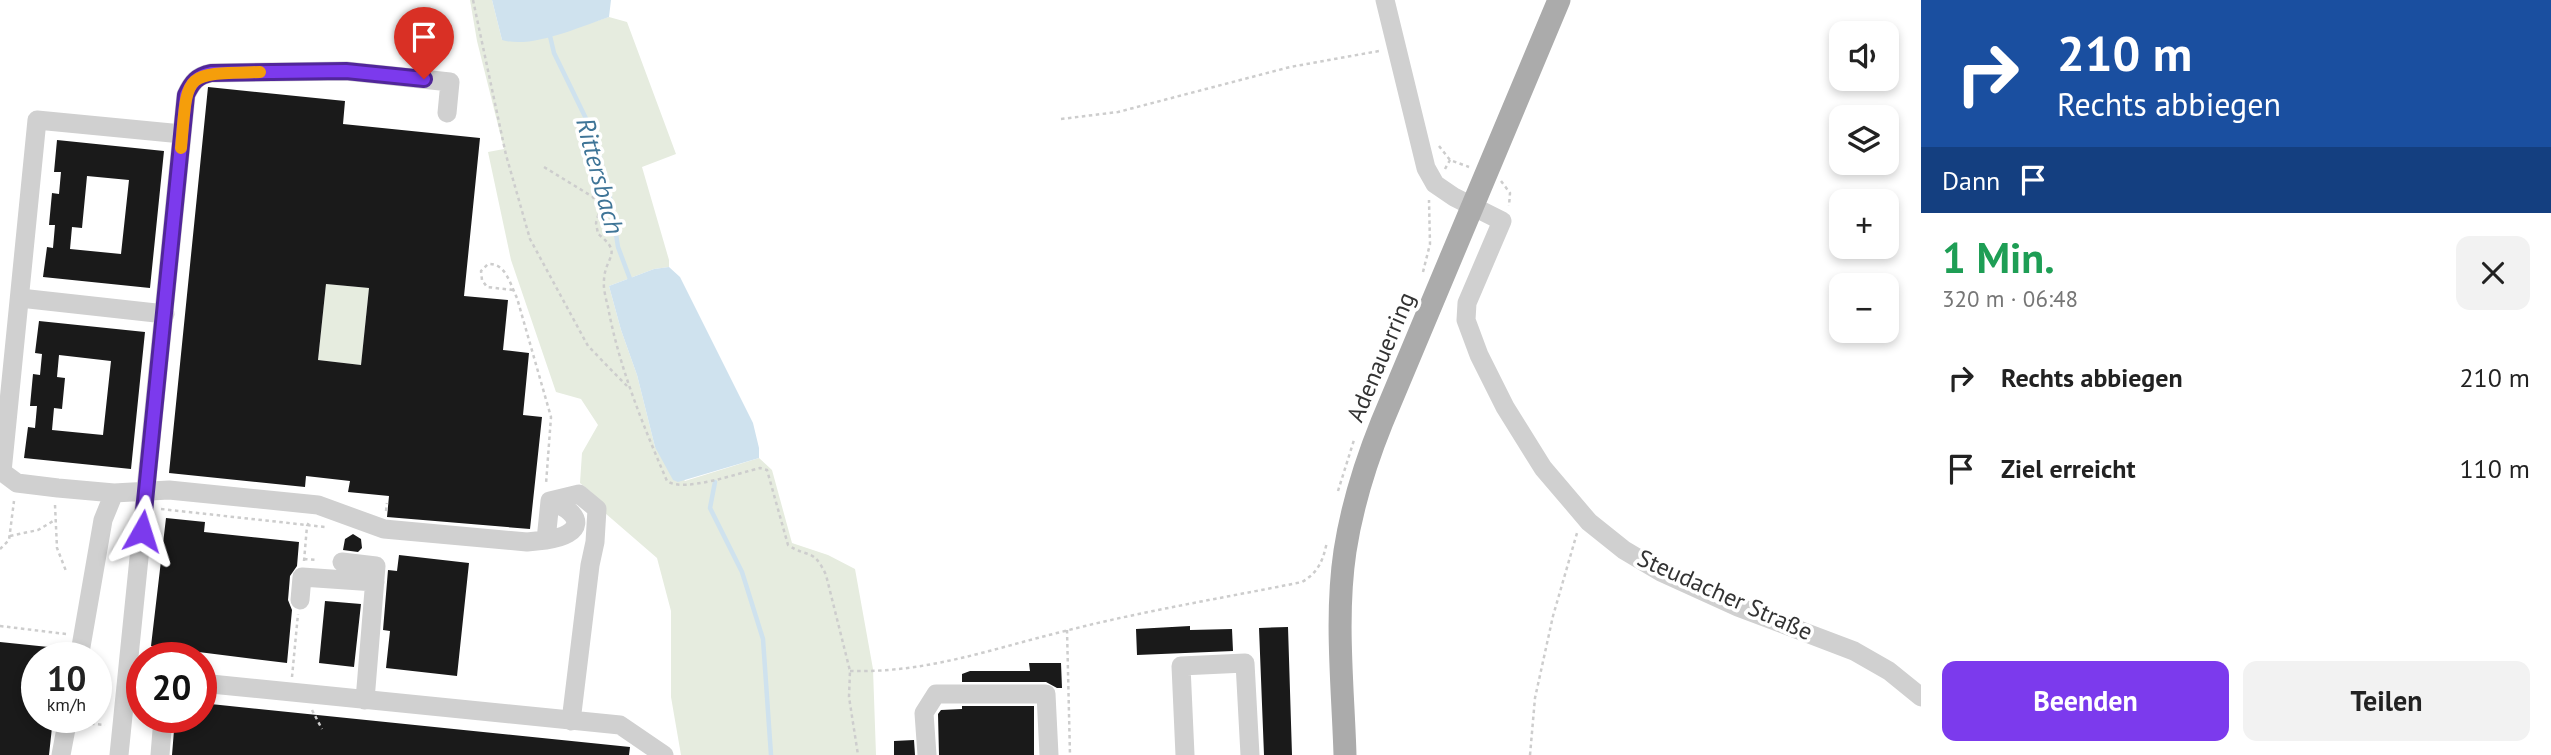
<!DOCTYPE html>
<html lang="de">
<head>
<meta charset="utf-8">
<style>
  :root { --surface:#fff; --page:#f2f2f2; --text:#222; --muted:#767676; --accent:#7c3aed }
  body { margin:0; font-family:"PT Sans",sans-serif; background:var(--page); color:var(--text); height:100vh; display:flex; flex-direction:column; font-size:26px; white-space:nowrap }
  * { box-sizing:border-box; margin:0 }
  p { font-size:23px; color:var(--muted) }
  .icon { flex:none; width:38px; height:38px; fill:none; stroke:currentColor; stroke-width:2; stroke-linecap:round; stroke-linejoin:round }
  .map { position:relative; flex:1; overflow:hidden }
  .details { display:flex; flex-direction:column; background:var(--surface); width:630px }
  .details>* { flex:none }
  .hud { background:#1a4fa0; color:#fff; overflow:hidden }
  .tools { position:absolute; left:1829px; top:21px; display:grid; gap:14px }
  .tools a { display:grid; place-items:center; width:70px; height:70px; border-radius:14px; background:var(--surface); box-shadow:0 4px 10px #0003; font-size:35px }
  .speed { position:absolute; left:21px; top:642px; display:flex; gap:14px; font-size:35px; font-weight:700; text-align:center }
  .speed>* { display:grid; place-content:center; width:91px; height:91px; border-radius:50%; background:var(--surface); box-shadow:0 4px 10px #0003; line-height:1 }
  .speed small { font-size:18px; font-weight:400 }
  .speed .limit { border:10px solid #d22; background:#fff; color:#111 }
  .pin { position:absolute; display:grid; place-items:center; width:60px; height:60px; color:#fff; margin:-72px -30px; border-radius:50% 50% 50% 0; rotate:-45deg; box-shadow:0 0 7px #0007 }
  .pin .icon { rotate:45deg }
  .me { position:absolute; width:77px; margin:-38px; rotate:6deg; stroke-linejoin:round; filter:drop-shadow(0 0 5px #0008) }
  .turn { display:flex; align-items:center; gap:24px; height:147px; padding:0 21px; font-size:32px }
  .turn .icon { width:91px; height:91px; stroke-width:2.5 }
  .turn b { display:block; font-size:49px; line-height:60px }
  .then { display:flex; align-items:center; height:66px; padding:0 21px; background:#0003; gap:14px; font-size:26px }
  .round { display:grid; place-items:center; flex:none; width:74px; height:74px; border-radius:14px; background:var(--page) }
  .headline { display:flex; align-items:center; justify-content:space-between; height:119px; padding:0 21px }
  h1 { font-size:42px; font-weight:700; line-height:52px; color:#1e9e55 }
  .action { display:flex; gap:14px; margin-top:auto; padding:14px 21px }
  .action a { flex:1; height:80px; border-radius:14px; background:var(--accent); color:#fff; font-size:28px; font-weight:700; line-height:80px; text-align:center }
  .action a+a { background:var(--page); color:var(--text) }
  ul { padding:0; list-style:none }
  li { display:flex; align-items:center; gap:21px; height:91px; padding:0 21px }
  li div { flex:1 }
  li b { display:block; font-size:26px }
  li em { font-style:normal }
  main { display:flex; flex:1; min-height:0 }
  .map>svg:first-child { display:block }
</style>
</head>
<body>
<main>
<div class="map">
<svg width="1921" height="755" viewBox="0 0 1921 755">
  <rect width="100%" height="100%" fill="#fff"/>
  <path fill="#e6ecdf" d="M470 0H492L502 40 550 36 609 17 627 22 676 154 642 167 669 260V267L654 269 609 286 621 330 637 375 655 447 685 481 759 458 772 470 792 543 828 555 855 569 873 669 876 755H681L671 697V611L657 558 605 513 591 492 580 483 582 453 598 425 581 399 556 392 511 260 488 152 504 149 477 41Z
    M326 284 369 288 361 365 318 360Z"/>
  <path fill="#cfe2ee" d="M492 0H611L609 17C579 27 532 49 502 40Z
    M669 267 680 277 753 423 759 448V458L678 482 673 480 655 447 637 375 621 330 609 286 654 269Z"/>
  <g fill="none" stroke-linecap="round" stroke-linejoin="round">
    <path stroke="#cfe2ee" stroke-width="4.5" d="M550 36 554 53 595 137 611 202 618 247 630 279
      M715 482 710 508 742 572 763 639 771 755"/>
  </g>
  <path fill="#1a1a1a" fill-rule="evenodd" d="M208 87 345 101 343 124 480 138 464 296 508 300 503 350 529 353 523 415 542 417 530 529 387 517 389 496 348 492 350 481 306 476 305 487 169 473ZM326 284 369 288 361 365 318 360Z
    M57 140 164 151 150 288 43 277 47 247 53 248 55 225H49L52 193 59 194 61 172H54ZM87 176 129 180 121 254 70 249 72 227 82 228Z
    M39 321 145 332 131 469 24 458 28 427 35 428 37 406H30L33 374 40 375 42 354 35 353ZM59 355 111 361 103 435 52 430 54 408 62 409 65 378 57 377Z
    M166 518 205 522 204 532 299 542 297 566 290 576 288 600 292 610 287 663 151 646Z
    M353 534 361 539 362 548 358 552 343 550 345 539Z
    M399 555 469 563 457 676 386 668 390 631 383 630 388 570 397 571Z
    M325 601 361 604 354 667 319 663Z
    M1190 626V630L1232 629 1233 651 1137 655 1136 629Z
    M1288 627 1292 755H1264L1259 628Z
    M0 642 68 649 67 658H37V718H53L49 755H0Z
    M1029 663H1061L1062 688H1057L1046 682H962V674L970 671H1030Z
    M201 703 630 747 629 755H172L175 718H201Z
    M962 706H1034V755H939L938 714 941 710 962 709Z
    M914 740 915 755H894V741Z"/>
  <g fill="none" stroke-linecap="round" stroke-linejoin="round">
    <path stroke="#cdcdcd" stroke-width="2.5" stroke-dasharray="3.5 3.5" stroke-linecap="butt" d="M473 0 506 155 530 239 588 346 627 386
      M1061 119 1118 112 1290 67 1379 51
      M1439 146 1450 160 1469 167
      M544 167 593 197 600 209 596 223 598 234C624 254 605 256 604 280 603 288 606 299 608 307 619 367 643 425 667 481 683 493 739 473 760 468L767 470 788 545C809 559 813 547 826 575L850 671 849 697 858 755
      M1445 169 1450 160
      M1501 181 1510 193 1509 206
      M1423 272 1430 244 1429 200
      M513 290 487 287 482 280 481 271 488 264C506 263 510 284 517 298L551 417 546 484
      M1338 491 1354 440
      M55 505 57 548 66 571
      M161 509 325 527
      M386 511 387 503
      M10 536 38 530 55 520
      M0 549 9 540 14 501
      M304 559 318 560
      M304 561 307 526 310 520
      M0 626 66 634
      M1067 630 1070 755
      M850 671C928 673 991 649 1065 631 1143 611 1223 598 1302 582 1319 572 1323 560 1327 542
      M292 677 298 614
      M312 710 322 729
      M84 723 105 725
      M1530 755 1535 698 1553 616 1577 533"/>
    <path stroke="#d0d0d0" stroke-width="19" d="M1385 0 1426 168 1435 184 1454 197 1502 221 1467 303 1466 320 1479 355 1505 407 1543 468 1589 522 1624 550 1661 572 1738 607 1854 651 1889 671 1921 697
      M182 134 37 120 2 472 17 483 58 488 114 493 169 490 318 505 384 529 527 542 546 540
      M20 298 165 314
      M550 501C586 514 584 535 546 540L550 501 579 494 597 509 595 542 590 565 571 721
      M342 562 376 566 365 700
      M300 600 302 577 375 582
      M79 658 103 520 114 493
      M201 683 620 725 664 755
      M61 755 68 718
      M119 755 186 95C192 82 197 76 211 73L346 71 450 82 447 113
      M160 755 163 718
      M927 755 924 713 936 694H1046L1049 755
      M1185 755 1181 666 1245 663 1250 755"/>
    <path stroke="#ababab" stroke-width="23" d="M1345 755C1343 688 1335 618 1345 551 1352 506 1365 464 1382 422L1559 0"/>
  </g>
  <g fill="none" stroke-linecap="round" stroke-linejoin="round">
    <defs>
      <path id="route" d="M142 531 186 95C192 82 197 76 211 73L346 71 424 79"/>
    </defs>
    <use href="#route" stroke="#51269a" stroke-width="18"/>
    <use href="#route" stroke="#7c3aed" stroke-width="12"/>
    <path stroke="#f59e0b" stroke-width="12" d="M181 148C188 71 182 74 260 72"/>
  </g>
  <g text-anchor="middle" stroke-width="7" stroke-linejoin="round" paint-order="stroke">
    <g font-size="24" fill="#333" stroke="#fff">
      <text transform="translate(1381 357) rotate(-67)" y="8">Adenauerring</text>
      <text transform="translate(1725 595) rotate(24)" y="8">Steudacher Straße</text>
    </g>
    <g font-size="26" font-style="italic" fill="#3f7597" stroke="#fff">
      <text transform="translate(600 176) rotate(75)" y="9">Rittersbach</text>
    </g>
  </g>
</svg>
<div class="tools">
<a><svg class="icon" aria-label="sound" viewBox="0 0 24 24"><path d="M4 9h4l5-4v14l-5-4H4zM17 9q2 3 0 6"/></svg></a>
<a><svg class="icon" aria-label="layers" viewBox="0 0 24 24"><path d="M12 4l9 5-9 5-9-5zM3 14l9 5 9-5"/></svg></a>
<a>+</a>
<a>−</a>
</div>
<div class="speed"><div>10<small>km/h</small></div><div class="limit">20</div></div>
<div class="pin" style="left:424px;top:79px;background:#d93025"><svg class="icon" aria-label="arrive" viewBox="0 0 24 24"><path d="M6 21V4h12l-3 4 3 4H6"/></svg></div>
<svg class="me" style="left:142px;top:531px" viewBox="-20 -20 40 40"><path d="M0-17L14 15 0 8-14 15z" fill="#7c3aed" stroke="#fff" stroke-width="4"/></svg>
</div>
<section class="details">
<div class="hud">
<div class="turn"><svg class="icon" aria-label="right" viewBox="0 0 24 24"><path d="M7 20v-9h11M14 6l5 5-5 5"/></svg><div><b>210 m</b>Rechts abbiegen</div></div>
<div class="then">Dann<svg class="icon" aria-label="arrive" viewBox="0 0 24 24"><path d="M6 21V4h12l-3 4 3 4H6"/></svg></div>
</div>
<div class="headline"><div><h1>1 Min.</h1><p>320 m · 06:48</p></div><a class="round"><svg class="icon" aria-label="close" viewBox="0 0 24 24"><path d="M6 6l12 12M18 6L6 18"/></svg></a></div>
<ul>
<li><svg class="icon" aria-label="right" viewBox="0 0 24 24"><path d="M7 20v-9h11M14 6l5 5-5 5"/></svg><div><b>Rechts abbiegen</b></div><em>210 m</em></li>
<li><svg class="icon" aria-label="arrive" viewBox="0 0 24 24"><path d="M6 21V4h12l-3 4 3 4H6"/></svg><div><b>Ziel erreicht</b></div><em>110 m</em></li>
</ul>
<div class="action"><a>Beenden</a><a>Teilen</a></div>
</section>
</main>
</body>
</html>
